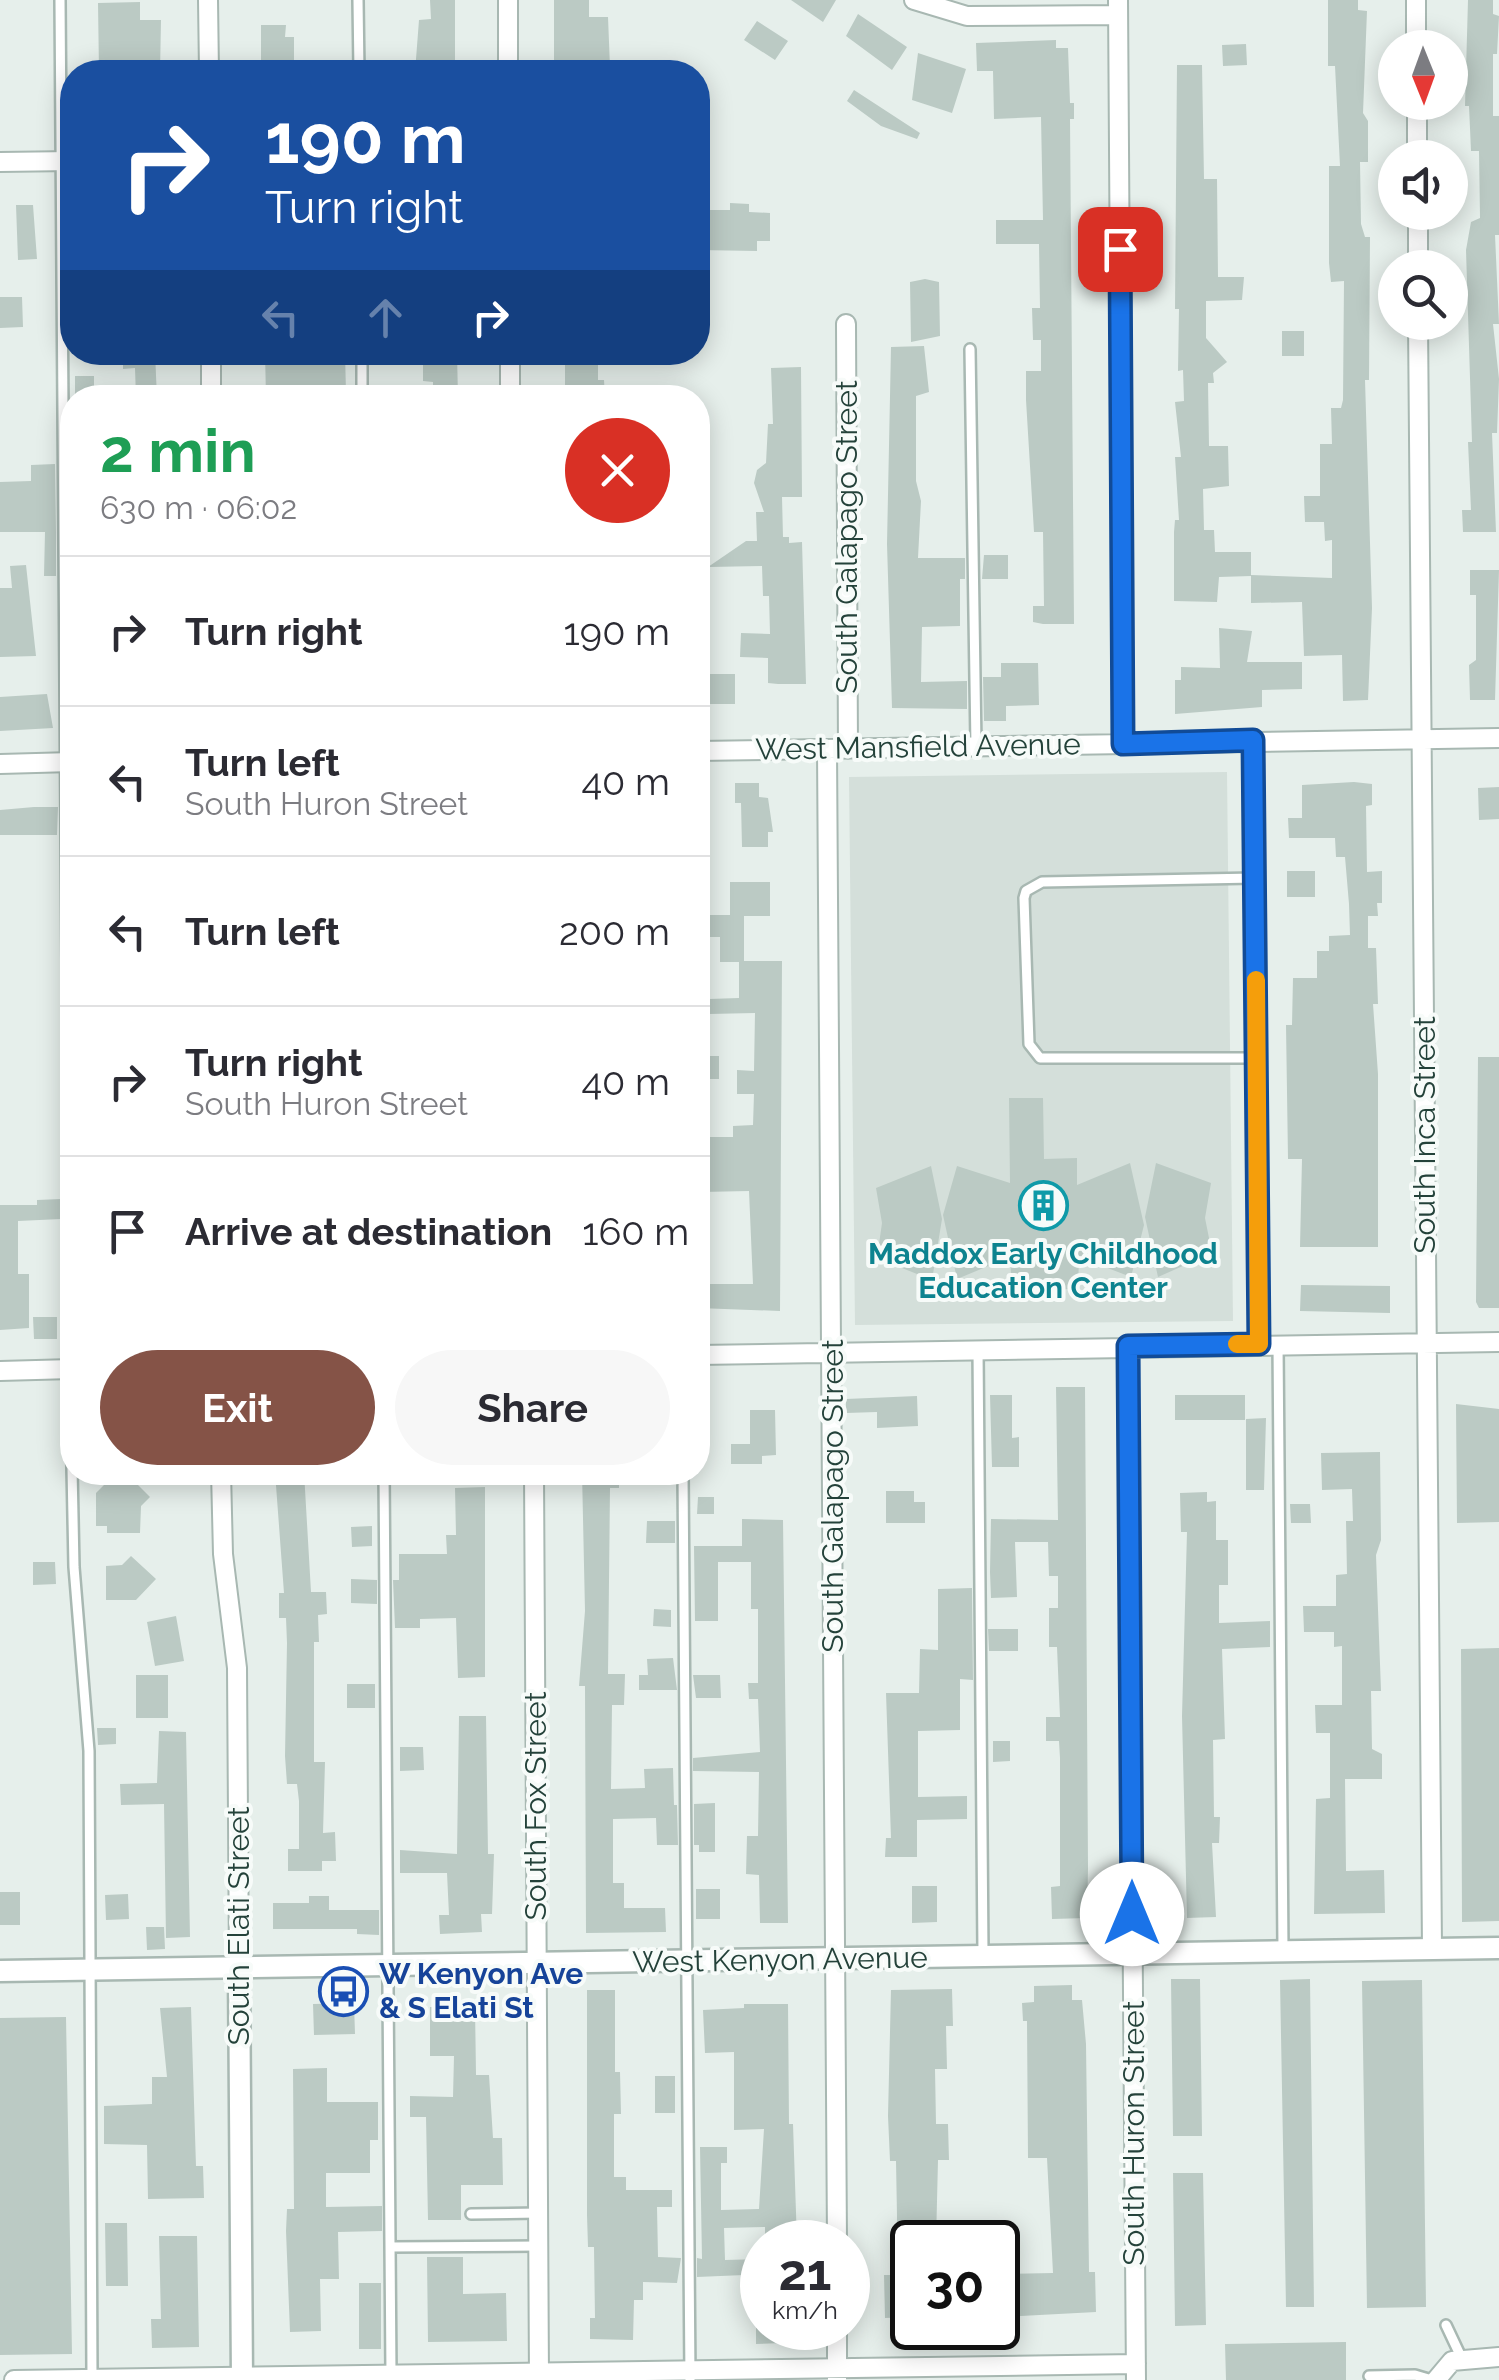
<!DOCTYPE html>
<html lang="en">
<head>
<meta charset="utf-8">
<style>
  :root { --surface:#fff; --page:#f7f7f7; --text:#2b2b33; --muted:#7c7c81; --line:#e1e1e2; --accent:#855347 }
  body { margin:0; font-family:Raleway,sans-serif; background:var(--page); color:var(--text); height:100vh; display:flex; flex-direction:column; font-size:38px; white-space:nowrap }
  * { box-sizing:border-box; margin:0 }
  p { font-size:32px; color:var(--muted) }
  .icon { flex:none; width:55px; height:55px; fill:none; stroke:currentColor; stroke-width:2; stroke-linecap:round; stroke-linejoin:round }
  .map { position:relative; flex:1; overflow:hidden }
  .details { position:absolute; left:60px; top:385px; width:650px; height:1100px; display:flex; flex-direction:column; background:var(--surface); border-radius:40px; box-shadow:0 5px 25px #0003 }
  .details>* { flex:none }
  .hud { position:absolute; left:60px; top:60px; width:650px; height:305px; border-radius:40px; box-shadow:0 5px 25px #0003; background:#1a4fa0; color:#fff; overflow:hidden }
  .needle { width:65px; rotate:179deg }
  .buttons { position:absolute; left:1378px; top:30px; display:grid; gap:20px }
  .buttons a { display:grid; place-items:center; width:90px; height:90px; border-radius:50%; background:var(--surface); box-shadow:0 5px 25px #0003; font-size:50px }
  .speed { position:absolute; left:740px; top:2220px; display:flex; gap:20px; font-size:50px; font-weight:700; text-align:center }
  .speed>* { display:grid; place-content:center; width:130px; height:130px; border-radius:50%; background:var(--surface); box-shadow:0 5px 25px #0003; line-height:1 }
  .speed small { font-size:25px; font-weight:400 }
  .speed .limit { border:5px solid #111; border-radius:15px; background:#fff; color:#111 }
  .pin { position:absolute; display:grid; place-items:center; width:85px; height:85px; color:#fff; margin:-42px; border-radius:20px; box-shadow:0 5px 15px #0006 }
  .me { position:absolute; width:110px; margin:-55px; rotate:0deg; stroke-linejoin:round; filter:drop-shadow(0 0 8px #0008) }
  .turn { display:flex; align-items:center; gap:35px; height:210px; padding:0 40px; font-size:45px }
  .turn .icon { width:130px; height:130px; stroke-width:2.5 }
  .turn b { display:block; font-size:70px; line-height:85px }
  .lanes { display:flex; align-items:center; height:95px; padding:0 40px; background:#0003; justify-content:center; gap:50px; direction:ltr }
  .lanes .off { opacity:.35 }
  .round { display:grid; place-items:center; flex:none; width:105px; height:105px; border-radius:52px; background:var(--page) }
  .overview { display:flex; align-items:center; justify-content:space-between; height:170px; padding:0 40px }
  h1 { font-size:60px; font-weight:700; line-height:75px; color:#1e9e55 }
  .cta { display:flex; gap:20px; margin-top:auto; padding:20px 40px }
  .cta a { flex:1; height:115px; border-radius:60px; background:var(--accent); color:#fff; font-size:40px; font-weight:700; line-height:115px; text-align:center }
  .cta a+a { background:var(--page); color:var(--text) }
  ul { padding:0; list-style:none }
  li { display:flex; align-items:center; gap:30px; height:150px; padding:0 40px; border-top:2px solid var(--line) }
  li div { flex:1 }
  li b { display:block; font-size:38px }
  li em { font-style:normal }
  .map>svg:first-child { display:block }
</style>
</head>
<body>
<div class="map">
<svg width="1499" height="2380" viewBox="0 0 1499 2380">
  <rect width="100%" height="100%" fill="#e6efeb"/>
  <path fill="#d4dfda" d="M1227 772 1233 1321 855 1325 849 777Z"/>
  <path fill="#bbcac4" d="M430 0H455V72H415L419 20 431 19Z
    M554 0H589V17H608L610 67 554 68Z
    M791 0H836L823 22Z
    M1328 0H1358V10L1367 11 1363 113 1368 121V162H1360L1361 224 1365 237H1370L1369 380H1365L1372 608 1368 700 1343 701 1342 655 1304 656 1302 602 1251 603V576L1219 577 1217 602 1174 601V532L1175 520H1179L1175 457H1181L1175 402 1184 401 1183 370 1178 371 1179 309H1175L1177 65H1202L1204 179H1217L1218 277H1244L1242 300 1206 301V338L1227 362 1213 373 1214 383H1208L1209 446H1228L1229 486 1203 489 1204 530H1214L1215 552H1251V575L1332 578V540L1325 541 1324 522H1305L1304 496H1320V444H1332L1331 408H1341L1343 400 1344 281 1331 282 1329 263V166H1340L1335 66H1328Z
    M1468 0H1493V14L1499 16 1497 54H1493V116H1499V235H1495L1499 324H1493L1499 379 1497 433H1492L1496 532H1463L1462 510H1471L1468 442H1472L1466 250 1471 222 1480 218 1479 151H1471L1469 106H1465Z
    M140 2V20H161L160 72H99L98 3Z
    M858 14 907 47 892 70 846 36Z
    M757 21 788 41 775 60 744 40Z
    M261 25H286L285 37H294V61H261Z
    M1056 40V48H1068L1070 103H1074V119H1070L1074 624H1043L1033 622V606H1044L1043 532H1034L1026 400V371H1041V340H1033L1032 308H1040L1039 244H996V220H1043L1041 117 994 119 993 71H977L976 43Z
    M1246 44 1247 65 1223 66 1222 45Z
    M918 53 966 69 952 113 912 100Z
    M854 90 920 133 917 139 881 126 847 101Z
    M730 203 749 204V212L770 213V241H757V251L698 250V210H730Z
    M16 205H33L37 259 18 260Z
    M925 279 939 282 940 336 911 342 910 282Z
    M0 297H22L23 327 0 328Z
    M1282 331H1304V356H1282Z
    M924 346 929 392 916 396V481L921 501 918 558H965V579H960V626L922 627 921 682 967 681V709L892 708 887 544 891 347Z
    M123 352H155L157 398H136L135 368 123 369Z
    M265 352H345L346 393 266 398Z
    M433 352H457L458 398H433V382L423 381V361H433Z
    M565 352H589V364H598V380H604L605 398H565Z
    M801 367 802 497H782L783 537H789V543L802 542 806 684H778L768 683V658L740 657 741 633 770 634 769 596H763L762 566 708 567 746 541H757L756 512H764L754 483 757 470 766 463 768 424H773L771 368Z
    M75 376H94V396H75Z
    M55 464 56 532H0V482L31 481V465Z
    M45 532H56V576H44Z
    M984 555H1008V579H982Z
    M26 565 36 656 0 657V588H12L10 566Z
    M1470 570H1499L1495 700H1470L1469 665 1476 660V595H1470Z
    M1219 628 1252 631 1247 662H1302V689L1262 690V707L1175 714V680H1181V667L1220 668Z
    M1001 663H1038L1039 705 1006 706V721H984L983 677H1001Z
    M700 674H735V704H700Z
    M47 694 53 728 0 731V697Z
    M1354 782 1372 784V805L1366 806 1367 872 1382 871V903H1377L1378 916H1368V948H1376L1378 1004H1373L1378 1074V1247H1300L1302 1159H1288L1286 1025H1292L1293 978H1317V951H1329V936L1350 935 1349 904 1345 857H1336L1335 838H1289L1288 818H1302V785Z
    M735 783H759V797L768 798 773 832H768V847H742L741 803H735Z
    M1499 787V819L1479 820 1478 788Z
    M34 807H58L57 835H0V810Z
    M1287 871H1315V897H1287Z
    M730 882H770V916H744V961H782L780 1311 698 1308V1284H753L749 1191 701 1192 702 1137H733V1126L753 1125 754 1094H737V1070L754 1071 755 1013 709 1014V999L739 998V962H720V937H704L705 915H730Z
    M698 1056H719V1079H698Z
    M1478 1057H1499V1308H1479L1476 1302Z
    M1009 1098H1043L1044 1159 1077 1158V1185L1130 1163 1144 1225 1131 1277 1079 1257 1078 1289 1012 1290 1010 1257 957 1279 943 1215 957 1166 1010 1183Z
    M1156 1163 1211 1183 1205 1218 1212 1253 1158 1277 1145 1217Z
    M931 1166 942 1219 932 1280 877 1258 882 1223 876 1188Z
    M61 1199V1219L18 1221V1274H29V1328L0 1330V1205H37V1200Z
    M1301 1285 1390 1286V1313L1300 1311Z
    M33 1317H57V1339H34Z
    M1056 1387H1085L1088 1868 1087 1918 1052 1919 1051 1887 1060 1886V1758L1059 1741H1046V1717H1060L1057 1647H1049V1608H1058V1576H1049L1048 1542H1015L1017 1597 991 1598 990 1572 991 1519 1058 1520Z
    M990 1395H1012V1438L1019 1437V1467H992Z
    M1175 1395H1245V1420H1175Z
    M917 1396 918 1426 877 1428V1412L846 1413V1399Z
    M1456 1404 1499 1409V1522L1457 1523Z
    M750 1410H775L776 1455 762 1456V1464H731V1444H750Z
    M1266 1418 1264 1490H1246V1419Z
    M1380 1452 1381 1540 1376 1555 1381 1691H1371L1372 1749 1382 1754V1779H1345L1346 1871 1384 1870 1385 1913 1314 1914 1316 1799 1330 1798V1733H1316L1315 1705H1342V1646L1334 1647V1632H1304L1303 1606H1336V1575L1347 1574 1346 1521H1353L1352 1489 1322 1490 1321 1453Z
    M117 1472 129 1476 150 1497 141 1506 140 1533H107V1526H96V1493Z
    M275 1472H304L311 1592H326L327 1614 318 1615 319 1642H314V1762H325L323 1833 335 1832 336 1861H322V1871H288V1849H299V1801L297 1784H287L285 1756 287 1643 286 1618H279V1593H284Z
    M582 1472H619V1488H610L608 1674H625L624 1705H612L611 1789 645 1788 644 1769 673 1768 674 1805H677L678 1845H657L656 1818 613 1819V1883H624V1908H665L666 1932 586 1933 585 1686H579L585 1611Z
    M485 1487V1677L458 1678 456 1618 420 1619V1628H395L393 1580H399V1554H447L446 1535H456L455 1488Z
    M886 1491H914V1502H925V1523H886Z
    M1207 1492V1502L1216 1501V1540H1228V1585H1219V1623L1270 1621V1647L1222 1649 1225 1739 1213 1740 1214 1817H1220L1219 1843H1212L1216 1917 1187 1918 1182 1716 1187 1532H1181L1180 1493Z
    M698 1497H714V1514H697Z
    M1290 1504H1310L1311 1523H1291Z
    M742 1519 783 1520 788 1923H760L759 1875 746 1874 747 1836H758L759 1772 693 1771V1758L760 1752 758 1699H749L748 1683H758V1609H751V1562H718V1621H695L694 1546H742Z
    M647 1521H675V1543H646Z
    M372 1526V1546L352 1547 351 1527Z
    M131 1556 156 1579 136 1600H106V1566L122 1565Z
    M33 1562H55L56 1584 33 1585Z
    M351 1579 377 1580V1604L351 1603Z
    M972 1588 973 1680 960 1679V1730L918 1731V1797L967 1796V1819L917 1820V1857H885L886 1838H891L886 1693H919L920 1649 938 1650V1589Z
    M654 1609 671 1610V1627L653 1626Z
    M176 1616 184 1661 155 1666 147 1622Z
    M988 1629H1018V1651H989Z
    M1499 1648V1921L1462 1922 1461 1649Z
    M673 1658 677 1690H639V1675H648L647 1659Z
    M136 1675H168V1718H136Z
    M693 1675H720L721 1698H696Z
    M347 1684H375V1708H347Z
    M459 1716H486L488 1854H494L492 1914H481L482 1932 440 1934 439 1915H449L447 1873H400V1850L457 1854Z
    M97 1728H116V1744L98 1745Z
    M159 1731 186 1732 190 1937 166 1938 164 1804 121 1805 120 1784 157 1783Z
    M993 1741H1010V1761L993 1762Z
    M400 1747H423L424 1770 400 1771Z
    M715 1803V1852H699V1845H694V1804Z
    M912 1886H937V1922L912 1923Z
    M696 1889H720V1919H696Z
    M0 1892H20V1925H0Z
    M128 1894 129 1919 106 1920 105 1895Z
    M309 1896H329V1910H379V1935L357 1934V1929H273V1903H309Z
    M146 1927H164L165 1949 147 1950Z
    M1171 1979H1200L1202 2136H1173Z
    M1310 1979 1314 2307H1286L1280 1980Z
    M1422 1980 1426 2307 1367 2308 1362 1981Z
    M1072 1985V2000H1082L1086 2044 1089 2272H1095L1096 2312 1004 2317 1003 2274 1053 2273 1047 2158H1028L1027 2021H1023L1022 2003 1034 2002V1986Z
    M952 1989 953 2026H946L947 2069H935L936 2124H948L949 2160H938L936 2242H912V2317L885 2318 884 2275H896L897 2216 896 2161H890L888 2116 891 1990Z
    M587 1990H615V2072H620L621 2114H614V2177H626V2190H672V2207H657L658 2257 681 2258 677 2283 643 2282V2300H634L633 2340 590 2339V2318H595L594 2247H588L587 2215Z
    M354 2003 355 2034 314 2035 313 2004Z
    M744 2004H788L789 2124H793L797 2242H765V2227L724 2228 725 2260 762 2259V2287H745L744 2275 697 2277V2258L702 2259 700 2147H727V2163H721V2210L759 2209 764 2129 734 2130V2052L705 2053 703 2010 744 2008Z
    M475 2006 476 2075H489L493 2138H502L503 2185H461V2220H428L426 2117H410V2096L453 2097 454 2056H430V2007Z
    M191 2007 196 2166H203L204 2198 148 2199 147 2145 104 2144V2106L152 2104V2077H167L160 2008Z
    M66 2017 72 2354 0 2355V2018Z
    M327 2068V2102H378V2140H370V2173H326V2207L382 2206V2231L338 2232 339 2279H320L321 2331 290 2332 286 2231 287 2209H294L293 2069Z
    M655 2076H675V2113H655Z
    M1173 2173H1203L1206 2325 1175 2326Z
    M105 2223H127L128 2286H106Z
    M159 2236H197L199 2347 152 2348 151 2319H161Z
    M427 2257H463V2294L506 2293 507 2341 428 2342Z
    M359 2283H381V2349H359Z
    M756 2328H783L784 2343 756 2344Z
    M1346 2342V2380H1226L1225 2344Z"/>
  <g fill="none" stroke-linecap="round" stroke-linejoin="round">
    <defs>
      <path id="service" d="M60 0 70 1369 74 1567 89 1751 92 2378
        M358 0 359 72
        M970 349 976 746
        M362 352V398
        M1255 878 1042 882 1026 891 1024 898 1029 1044 1040 1058H1256
        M1278 1344 1283 1950
        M978 1349 983 1953
        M384 1472 391 2374
        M683 1472 690 2380
        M471 2214 539 2213
        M390 2247 539 2246
        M1446 2325 1462 2359
        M1369 2376 1415 2375 1432 2380"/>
      <path id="minor" d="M208 0 209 72
        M508 0V72
        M914 0 967 16 1118 15
        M1118 0 1123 743
        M1416 0V48
        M1417 102V158
        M0 162 72 161
        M1418 212V268
        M1418 322 1432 1948
        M846 324 848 749
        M211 352V398
        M510 352V398
        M1253 741 1259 1344
        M827 749 837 2242
        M698 751 1499 738
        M0 764 72 762
        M1128 1346 1136 2380
        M698 1355 1499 1342
        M0 1371 72 1369
        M221 1472 223 1554 237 1668 239 1968
        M534 1472 539 2380
        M837 2328V2380
        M14 2380 1136 2364
        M1436 2380 1452 2361 1499 2357"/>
      <path id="tertiary" d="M239 1968 242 2380
        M0 1971 1499 1948"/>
    </defs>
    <use href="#service" stroke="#a8b8b2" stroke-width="14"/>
    <use href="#minor" stroke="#a8b8b2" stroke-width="22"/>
    <use href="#tertiary" stroke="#a8b8b2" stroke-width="25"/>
    <use href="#service" stroke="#fff" stroke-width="9"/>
    <use href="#minor" stroke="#fff" stroke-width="18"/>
    <use href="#tertiary" stroke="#fff" stroke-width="20"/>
  </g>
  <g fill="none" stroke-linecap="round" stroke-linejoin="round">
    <defs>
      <path id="route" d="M1120 249 1123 744 1253 740 1259 1344 1128 1346 1132 1914"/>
    </defs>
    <use href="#route" stroke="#114b97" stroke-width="25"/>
    <use href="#route" stroke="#1a73e8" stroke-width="18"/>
    <path stroke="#f59e0b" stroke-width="18" d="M1237 1344H1259L1256 980"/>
  </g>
  <defs>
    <symbol id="building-ring" viewBox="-11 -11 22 22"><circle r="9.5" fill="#f7fbf9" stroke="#0f9aa8" stroke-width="1.5"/><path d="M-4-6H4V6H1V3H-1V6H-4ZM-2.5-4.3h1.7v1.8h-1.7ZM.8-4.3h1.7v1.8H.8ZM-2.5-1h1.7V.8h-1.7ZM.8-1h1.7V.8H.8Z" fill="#0f9aa8"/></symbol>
    <symbol id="bus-ring" viewBox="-11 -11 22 22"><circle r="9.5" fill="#f7fbf9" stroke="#1a4fb4" stroke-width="1.5"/><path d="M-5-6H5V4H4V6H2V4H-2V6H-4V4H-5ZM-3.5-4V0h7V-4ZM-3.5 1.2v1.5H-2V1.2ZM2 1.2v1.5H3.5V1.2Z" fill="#1a4fb4"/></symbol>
  </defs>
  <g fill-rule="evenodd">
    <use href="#building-ring" x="1016" y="1178" width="55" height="55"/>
    <use href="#bus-ring" x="316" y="1964" width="55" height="55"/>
  </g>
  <g text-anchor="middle" stroke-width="8" stroke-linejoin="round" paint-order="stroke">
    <g font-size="30" fill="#24423a" stroke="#f7fbf9">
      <text transform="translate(847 537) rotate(-90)" y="10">South Galapago Street</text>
      <text transform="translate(918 747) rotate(-1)" y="10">West Mansfield Avenue</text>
      <text transform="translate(1425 1135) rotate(-90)" y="10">South Inca Street</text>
      <text transform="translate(833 1496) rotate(-90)" y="10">South Galapago Street</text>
      <text transform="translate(536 1806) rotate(-90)" y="10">South Fox Street</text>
      <text transform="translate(239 1926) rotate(-90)" y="10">South Elati Street</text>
      <text transform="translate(780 1960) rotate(-1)" y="10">West Kenyon Avenue</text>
      <text transform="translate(1134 2133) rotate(-90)" y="10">South Huron Street</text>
    </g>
    <g font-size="30" font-weight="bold" fill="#0d838f" stroke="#f7fbf9">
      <text x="1043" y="1264">Maddox Early Childhood<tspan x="1043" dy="34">Education Center</tspan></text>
    </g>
    <g font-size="30" font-weight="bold" fill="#164399" stroke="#f7fbf9" text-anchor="start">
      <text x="379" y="1984">W Kenyon Ave<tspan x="379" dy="34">&amp; S Elati St</tspan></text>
    </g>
  </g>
</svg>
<div class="buttons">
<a><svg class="needle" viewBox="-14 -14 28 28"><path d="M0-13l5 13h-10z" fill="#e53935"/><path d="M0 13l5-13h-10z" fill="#7c7c81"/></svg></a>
<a><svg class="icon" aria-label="sound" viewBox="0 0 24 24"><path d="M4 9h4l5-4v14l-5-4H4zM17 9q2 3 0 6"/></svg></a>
<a><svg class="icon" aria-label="search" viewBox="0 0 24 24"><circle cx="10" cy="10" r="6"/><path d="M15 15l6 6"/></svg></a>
</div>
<div class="speed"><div>21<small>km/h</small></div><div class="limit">30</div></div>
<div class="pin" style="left:1120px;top:249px;background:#d93025"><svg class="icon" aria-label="arrive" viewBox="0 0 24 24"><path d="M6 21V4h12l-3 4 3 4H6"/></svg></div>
<svg class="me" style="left:1132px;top:1914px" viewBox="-20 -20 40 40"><circle r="19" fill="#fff"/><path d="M0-13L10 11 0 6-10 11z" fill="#1a73e8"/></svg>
<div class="hud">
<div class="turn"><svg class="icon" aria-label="right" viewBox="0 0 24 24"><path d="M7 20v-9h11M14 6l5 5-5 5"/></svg><div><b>190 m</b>Turn right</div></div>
<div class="lanes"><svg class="icon off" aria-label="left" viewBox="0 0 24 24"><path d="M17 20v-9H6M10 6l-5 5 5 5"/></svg><svg class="icon off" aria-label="ahead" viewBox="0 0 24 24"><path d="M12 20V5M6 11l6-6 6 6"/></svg><svg class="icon" aria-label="right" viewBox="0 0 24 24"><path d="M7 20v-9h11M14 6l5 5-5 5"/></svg></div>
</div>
<section class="details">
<div class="overview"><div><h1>2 min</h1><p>630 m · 06:02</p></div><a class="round" style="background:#d93025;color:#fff"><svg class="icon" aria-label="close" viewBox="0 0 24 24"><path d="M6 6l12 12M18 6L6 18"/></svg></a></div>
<ul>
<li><svg class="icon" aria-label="right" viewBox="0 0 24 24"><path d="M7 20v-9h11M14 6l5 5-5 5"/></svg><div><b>Turn right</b></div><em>190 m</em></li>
<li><svg class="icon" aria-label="left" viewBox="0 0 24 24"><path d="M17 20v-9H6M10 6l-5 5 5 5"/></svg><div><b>Turn left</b><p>South Huron Street</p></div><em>40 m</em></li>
<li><svg class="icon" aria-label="left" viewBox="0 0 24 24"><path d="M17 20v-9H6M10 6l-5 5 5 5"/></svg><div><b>Turn left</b></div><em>200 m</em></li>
<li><svg class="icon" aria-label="right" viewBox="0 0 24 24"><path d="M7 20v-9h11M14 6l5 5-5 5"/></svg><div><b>Turn right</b><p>South Huron Street</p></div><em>40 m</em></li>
<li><svg class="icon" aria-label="arrive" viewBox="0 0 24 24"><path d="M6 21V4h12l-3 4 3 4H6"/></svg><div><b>Arrive at destination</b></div><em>160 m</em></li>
</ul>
<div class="cta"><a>Exit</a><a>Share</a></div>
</section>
</div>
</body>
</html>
